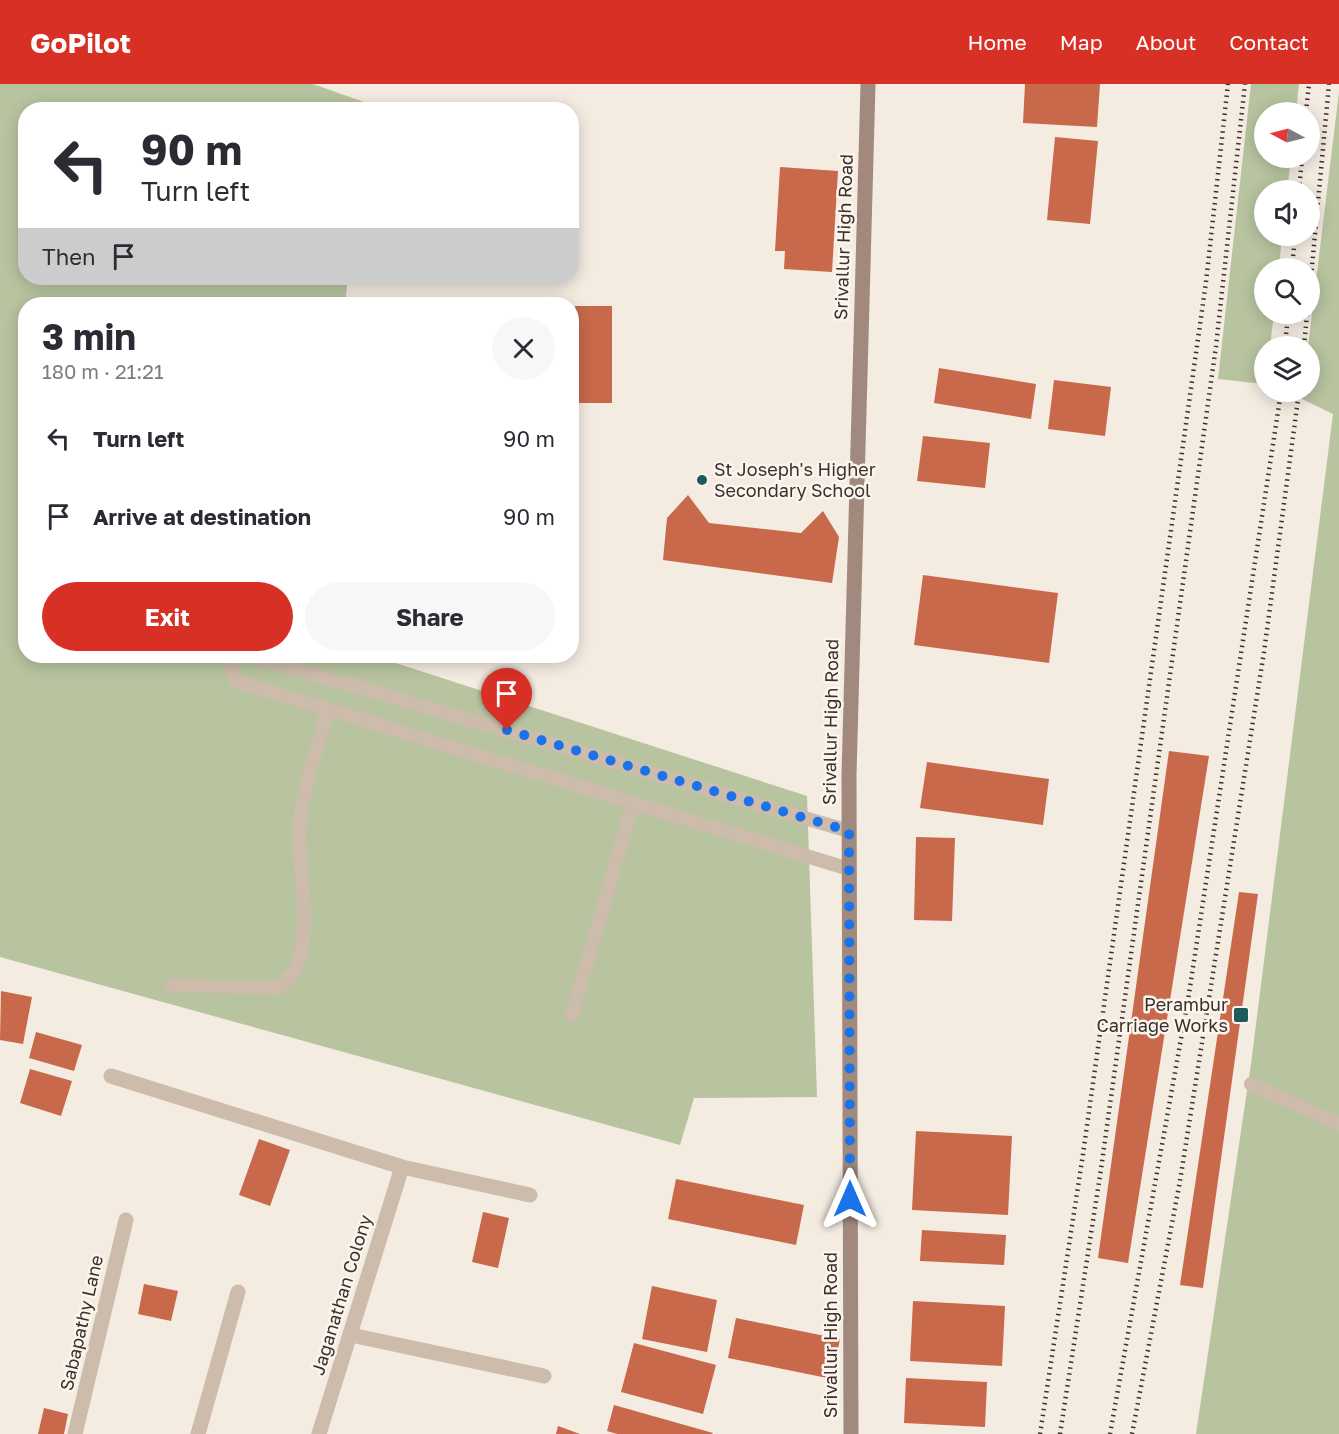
<!DOCTYPE html>
<html lang="en">
<head>
<meta charset="utf-8">
<style>
  :root { --surface:#fff; --page:#f7f7f7; --text:#2b2b33; --muted:#7c7c81; --accent:#d93025 }
  body { margin:0; font-family:"Golos Text",sans-serif; background:var(--page); color:var(--text); height:100vh; display:flex; flex-direction:column; font-size:22px; white-space:nowrap }
  * { box-sizing:border-box; margin:0 }
  p { font-size:20px; color:var(--muted) }
  .icon { flex:none; width:33px; height:33px; fill:none; stroke:currentColor; stroke-width:2; stroke-linecap:round; stroke-linejoin:round }
  .map { position:relative; flex:1; overflow:hidden }
  .panel { position:absolute; left:18px; top:213px; width:561px; height:366px; display:flex; flex-direction:column; background:var(--surface); border-radius:24px; box-shadow:0 3px 15px #0003 }
  .panel>* { flex:none }
  .hud { position:absolute; left:18px; top:18px; width:561px; height:183px; border-radius:24px; box-shadow:0 3px 15px #0003; background:#fff; color:var(--text); overflow:hidden }
  .needle { width:39px; rotate:277deg }
  .fabs { position:absolute; left:1254px; top:18px; display:grid; gap:12px }
  .fabs a { display:grid; place-items:center; width:66px; height:66px; border-radius:50%; background:var(--surface); box-shadow:0 3px 15px #0003; font-size:30px }
  .pin { position:absolute; display:grid; place-items:center; width:51px; height:51px; color:#fff; margin:-62px -26px; border-radius:50% 50% 50% 0; rotate:-45deg; box-shadow:0 0 6px #0007 }
  .pin .icon { rotate:45deg }
  .me { position:absolute; width:66px; margin:-33px; rotate:0deg; stroke-linejoin:round; filter:drop-shadow(0 0 4px #0008) }
  .turn { display:flex; align-items:center; gap:21px; height:126px; padding:0 24px; font-size:27px }
  .turn .icon { width:78px; height:78px; stroke-width:2.5 }
  .turn b { display:block; font-size:42px; line-height:51px }
  .then { display:flex; align-items:center; height:57px; padding:0 24px; background:#0003; gap:12px; font-size:22px }
  .round { display:grid; place-items:center; flex:none; width:63px; height:63px; border-radius:32px; background:var(--page) }
  .head { display:flex; align-items:center; justify-content:space-between; height:102px; padding:0 24px }
  h1 { font-size:36px; font-weight:700; line-height:45px }
  .cta { display:flex; gap:12px; margin-top:auto; padding:12px 24px }
  .cta a { flex:1; height:69px; border-radius:36px; background:var(--accent); color:#fff; font-size:24px; font-weight:700; line-height:69px; text-align:center }
  .cta a+a { background:var(--page); color:var(--text) }
  ul { padding:0; list-style:none }
  li { display:flex; align-items:center; gap:18px; height:78px; padding:0 24px }
  li div { flex:1 }
  li b { display:block; font-size:22px }
  li em { font-style:normal }
  header { display:flex; align-items:center; gap:36px; box-sizing:border-box; height:84px; padding:0 30px; background:var(--accent); color:#fff }
  header strong { font-size:28px }
  nav { display:flex; gap:33px; margin-inline-start:auto; font-size:21px }
  .map>svg:first-child { display:block }
</style>
</head>
<body>
<header>
<strong>GoPilot</strong>
<nav><a>Home</a><a>Map</a><a>About</a><a>Contact</a></nav>
</header>
<div class="map">
<svg width="1339" height="1350" viewBox="0 0 1339 1350">
  <rect width="100%" height="100%" fill="#f4ebe1"/>
  <path fill="#b8c4a0" d="M0 0H313L364 18 363 26H26V194H348L345 220H26V572H374L807 712 817 1013 694 1014 680 1061 0 873Z
    M1251 0H1299L1296 28H1264V74H1291L1287 106H1264V152H1282L1279 184H1264V230H1274L1270 262H1264V300L1218 295Z
    M1339 8V1350H1196L1251 980 1333 330 1302 315 1303 308H1310L1308 262Z"/>
  <path fill="#c8694b" d="M1025 0H1100L1097 43 1023 39Z
    M1055 53 1098 57 1090 140 1047 136Z
    M780 83 838 87 832 188 784 185 785 167H775Z
    M575 222H612V319H575Z
    M939 284 1036 300 1031 335 934 319Z
    M1054 296 1111 303 1105 352 1048 345Z
    M923 352 990 359 985 404 917 397Z
    M688 411 709 439 801 449 823 427 839 453 832 499 663 476 667 434Z
    M923 491 1058 509 1049 579 914 561Z
    M1169 667 1209 672 1128 1179 1098 1174Z
    M927 678 1049 695 1043 741 920 724Z
    M916 753 955 754 952 837 914 836Z
    M1239 808 1258 810 1203 1204 1180 1201Z
    M1 907 32 913 23 960 0 956Z
    M36 948 82 961 74 987 29 974Z
    M30 985 72 997 61 1032 20 1019Z
    M916 1047 1012 1052 1008 1131 912 1126Z
    M259 1055 290 1066 270 1122 239 1111Z
    M676 1095 804 1121 796 1161 668 1135Z
    M483 1128 509 1134 498 1184 472 1178Z
    M922 1146 1006 1151 1004 1181 920 1177Z
    M144 1200 178 1207 171 1237 138 1230Z
    M652 1202 717 1216 707 1268 642 1255Z
    M913 1217 1005 1222 1002 1282 910 1277Z
    M736 1234 840 1255 832 1295 728 1274Z
    M634 1259 716 1281 703 1330 621 1308Z
    M906 1294 987 1298 985 1343 904 1339Z
    M614 1321 713 1349 712 1350H617L607 1347Z
    M44 1324 68 1330 64 1350H38Z
    M558 1342 580 1350H556Z"/>
  <g fill="none" stroke-linecap="round" stroke-linejoin="round">
    <path stroke="#cdbbac" stroke-width="14" d="M240 572C230 578 229 587 236 597L849 785
      M252 572 849 747
      M172 901 278 904C283 899 291 894 294 888 316 844 295 784 300 737 303 703 319 659 328 625
      M572 931 633 719
      M1251 1000 1339 1040"/>
    <path stroke="#cdbbac" stroke-width="15" d="M111 992 402 1083 530 1111
      M351 1251 544 1292
      M75 1350 126 1136
      M198 1350 238 1208
      M319 1350 402 1083"/>
    <path stroke="#a18a7d" stroke-width="15" d="M851 1350 849 691 868 0"/>
    <path stroke="#3b302b" stroke-width="4.5" stroke-dasharray="1.5 4.5" stroke-linecap="butt" d="M1306 28 1309 0
      M1299 106 1302 74
      M1292 184 1295 152
      M1310 204 1329 0
      M1285 262 1288 230
      M1304 262 1307 230
      M1040 1350 1083 1070 1206 198 1228 0
      M1060 1350 1101 1085 1216 262 1245 0
      M1110 1350 1188 916 1281 308
      M1132 1350 1180 1097 1264 568 1299 308"/>
  </g>
  <g fill="none" stroke-linecap="round" stroke-linejoin="round">
    <path stroke="#1a73e8" stroke-width="10" stroke-dasharray="0 18" d="M507 646 849 747 850 1115"/>
  </g>
  <g fill="#1f5a5e" stroke="#fbf5ee" stroke-width="2">
    <circle cx="702" cy="396" r="6"/>
    <rect x="1233" y="923" width="16" height="16" rx="3"/>
  </g>
  <g text-anchor="middle" stroke-width="5" stroke-linejoin="round" paint-order="stroke">
    <g font-size="18" fill="#3b302b" stroke="#fbf5ee">
      <text transform="translate(844 153) rotate(-88)" y="6">Srivallur High Road</text>
      <text transform="translate(831 638) rotate(-89)" y="6">Srivallur High Road</text>
      <text transform="translate(342 1211) rotate(-73)" y="6">Jaganathan Colony</text>
      <text transform="translate(82 1239) rotate(-77)" y="6">Sabapathy Lane</text>
      <text transform="translate(831 1251) rotate(-90)" y="6">Srivallur High Road</text>
    </g>
    <g font-size="18" fill="#3b302b" stroke="#fbf5ee" text-anchor="start">
      <text x="714" y="392">St Joseph's Higher<tspan x="714" dy="21">Secondary School</tspan></text>
      <text x="1228" y="927" text-anchor="end">Perambur<tspan x="1228" dy="21">Carriage Works</tspan></text>
    </g>
  </g>
</svg>
<div class="fabs">
<a><svg class="needle" viewBox="-14 -14 28 28"><path d="M0-13l5 13h-10z" fill="#e53935"/><path d="M0 13l5-13h-10z" fill="#7c7c81"/></svg></a>
<a><svg class="icon" aria-label="sound" viewBox="0 0 24 24"><path d="M4 9h4l5-4v14l-5-4H4zM17 9q2 3 0 6"/></svg></a>
<a><svg class="icon" aria-label="search" viewBox="0 0 24 24"><circle cx="10" cy="10" r="6"/><path d="M15 15l6 6"/></svg></a>
<a><svg class="icon" aria-label="layers" viewBox="0 0 24 24"><path d="M12 4l9 5-9 5-9-5zM3 14l9 5 9-5"/></svg></a>
</div>
<div class="pin" style="left:507px;top:646px;background:#d93025"><svg class="icon" aria-label="arrive" viewBox="0 0 24 24"><path d="M6 21V4h12l-3 4 3 4H6"/></svg></div>
<svg class="me" style="left:850px;top:1115px" viewBox="-20 -20 40 40"><path d="M0-17L14 15 0 8-14 15z" fill="#1a73e8" stroke="#fff" stroke-width="4"/></svg>
<div class="hud">
<div class="turn"><svg class="icon" aria-label="left" viewBox="0 0 24 24"><path d="M17 20v-9H6M10 6l-5 5 5 5"/></svg><div><b>90 m</b>Turn left</div></div>
<div class="then">Then<svg class="icon" aria-label="arrive" viewBox="0 0 24 24"><path d="M6 21V4h12l-3 4 3 4H6"/></svg></div>
</div>
<section class="panel">
<div class="head"><div><h1>3 min</h1><p>180 m · 21:21</p></div><a class="round"><svg class="icon" aria-label="close" viewBox="0 0 24 24"><path d="M6 6l12 12M18 6L6 18"/></svg></a></div>
<ul>
<li><svg class="icon" aria-label="left" viewBox="0 0 24 24"><path d="M17 20v-9H6M10 6l-5 5 5 5"/></svg><div><b>Turn left</b></div><em>90 m</em></li>
<li><svg class="icon" aria-label="arrive" viewBox="0 0 24 24"><path d="M6 21V4h12l-3 4 3 4H6"/></svg><div><b>Arrive at destination</b></div><em>90 m</em></li>
</ul>
<div class="cta"><a>Exit</a><a>Share</a></div>
</section>
</div>
</body>
</html>
